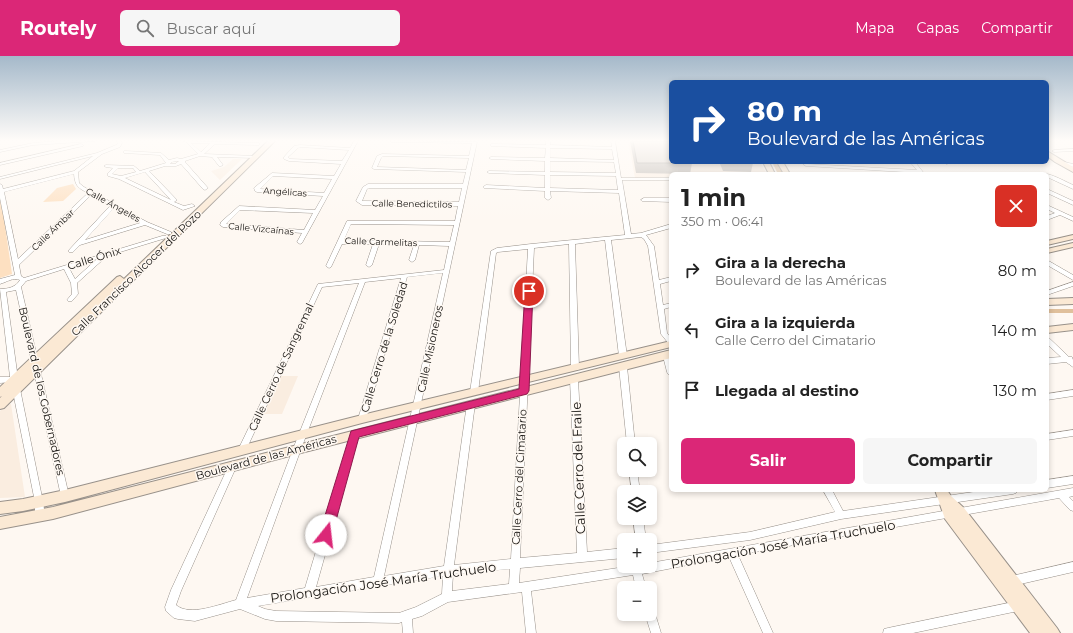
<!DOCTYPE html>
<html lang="es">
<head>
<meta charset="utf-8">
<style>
  :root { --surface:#fff; --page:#f6f6f6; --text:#222; --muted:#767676; --accent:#db2777 }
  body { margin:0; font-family:Montserrat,sans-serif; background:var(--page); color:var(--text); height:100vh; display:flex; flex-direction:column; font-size:15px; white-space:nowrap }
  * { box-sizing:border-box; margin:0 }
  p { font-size:13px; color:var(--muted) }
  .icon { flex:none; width:22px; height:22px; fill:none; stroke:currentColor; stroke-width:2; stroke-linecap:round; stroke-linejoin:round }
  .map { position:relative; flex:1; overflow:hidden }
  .details { position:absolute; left:669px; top:116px; width:380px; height:320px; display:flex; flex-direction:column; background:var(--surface); border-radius:6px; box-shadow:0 2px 6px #0003 }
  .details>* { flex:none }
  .guide { position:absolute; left:669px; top:24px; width:380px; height:84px; border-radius:6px; box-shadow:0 2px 6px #0003; background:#1a4fa0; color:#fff; overflow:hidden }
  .fabs { position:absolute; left:617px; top:381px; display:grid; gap:8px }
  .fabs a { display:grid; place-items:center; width:40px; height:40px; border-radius:6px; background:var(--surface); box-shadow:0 2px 6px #0003; font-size:20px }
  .pin { position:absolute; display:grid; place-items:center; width:34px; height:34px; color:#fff; margin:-17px; border:2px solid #fff; border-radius:50%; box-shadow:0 1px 4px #0007 }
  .me { position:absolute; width:44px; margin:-22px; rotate:16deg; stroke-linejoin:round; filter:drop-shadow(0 0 3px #0008) }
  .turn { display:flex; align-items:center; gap:14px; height:84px; padding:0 12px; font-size:18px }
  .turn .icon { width:52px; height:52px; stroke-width:2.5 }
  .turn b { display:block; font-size:28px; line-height:34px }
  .round { display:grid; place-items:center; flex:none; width:42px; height:42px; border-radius:6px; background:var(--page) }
  .overview { display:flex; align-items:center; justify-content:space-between; height:68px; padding:0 12px }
  h1 { font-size:24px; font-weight:700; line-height:30px }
  .button { display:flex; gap:8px; margin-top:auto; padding:8px 12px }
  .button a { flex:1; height:46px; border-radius:6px; background:var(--accent); color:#fff; font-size:16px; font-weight:700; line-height:46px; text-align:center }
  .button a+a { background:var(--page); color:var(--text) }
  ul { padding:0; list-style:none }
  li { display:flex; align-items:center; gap:12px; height:60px; padding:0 12px }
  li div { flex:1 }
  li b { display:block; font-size:15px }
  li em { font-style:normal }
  header { display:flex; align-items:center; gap:24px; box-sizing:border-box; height:56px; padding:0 20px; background:var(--accent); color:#fff }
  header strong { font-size:19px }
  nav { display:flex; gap:22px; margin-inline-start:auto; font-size:14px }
  .search { width:280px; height:36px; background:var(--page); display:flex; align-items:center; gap:10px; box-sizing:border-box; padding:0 14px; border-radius:6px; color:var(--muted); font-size:15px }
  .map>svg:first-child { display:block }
</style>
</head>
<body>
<header>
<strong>Routely</strong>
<div class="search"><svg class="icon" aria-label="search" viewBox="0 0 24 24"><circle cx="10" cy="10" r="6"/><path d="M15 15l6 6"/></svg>Buscar aquí</div>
<nav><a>Mapa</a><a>Capas</a><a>Compartir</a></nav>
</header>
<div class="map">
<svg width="1073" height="577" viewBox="0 0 1073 577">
  <rect width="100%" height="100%" fill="#fef8f2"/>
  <path fill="#faede0" d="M628 85H671V106H760L767 118H671V121L635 122Z
    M233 103H242L220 124 211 115 224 111Z
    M280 320H298L282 358H263Z
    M11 348 25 441 0 442V355L6 349Z"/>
  <path fill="#fde0c1" d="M73 128 76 133 63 145 43 146 57 132Z
    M0 135 12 218 0 222Z"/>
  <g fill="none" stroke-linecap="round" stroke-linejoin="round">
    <path fill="#e0c09c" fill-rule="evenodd" d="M772 106H778L784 118H778Z
      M1047 253H1073V257H1047Z"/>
    <defs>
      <path id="street" d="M58 85H95L33 89 0 96V94L33 87Z
        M117 85H121L122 87 120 91 102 98 78 116 79 127 84 131 147 166 171 176V178H167L145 169 80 189 73 196H69V194L110 150 91 139 19 209 21 220 24 222 162 180H166L167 181 166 182 107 200 77 227 78 238 72 245H68L67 244 72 238 71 227 64 213 26 225 21 231 69 440 68 443 65 444 62 443 61 440 16 234 6 236 18 323 43 446 45 460 43 463 40 464 37 463 35 460V446L11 326 0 327V321H10L0 233C8 233 16 231 20 224 13 221 7 226 0 228V223L15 219 0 142V128L2 129 3 133 74 115 93 100 0 123V121L97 97 116 89 118 87ZM74 118C75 130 78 132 88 137L18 203 4 136ZM114 152 140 167 85 184ZM97 203 75 223 69 212Z
        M183 85 257 87H259V89L215 88 204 98 256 100 258 101 256 102 217 101 223 109 221 110H219L212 101 200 100 185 105V106L208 132 205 134 203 133 181 108 176 110H165L149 115 176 143 177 144 174 146 184 150 192 148 195 150 183 154 119 123 108 120V117L113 112 106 111 104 110 106 109 134 110 140 115 166 107 160 99 124 97V95H126L161 97 169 104 177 102 181 103 198 98 186 86ZM191 87H210L201 96ZM177 105H179L175 108H170L172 106ZM118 112H133L136 116 121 120 112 118ZM145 116 171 144 125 122Z
        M354 85H358L302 187 300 188 297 186 302 177 223 171 220 169 221 166 239 150 315 154 323 140 257 136 255 135 254 132 272 117 334 120 341 108 289 105 284 103V101L294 90 300 89 350 92ZM300 91 349 94 342 105 290 103 288 101 298 92ZM273 120 332 123 324 137 260 133ZM240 154 313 157 304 174 226 168Z
        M390 85 477 86 384 520 444 510 467 348 468 346H474L475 348 454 509 511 503 528 193 498 196 496 197 478 336 477 338H471L470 336 491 195 497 192 531 188 625 179 619 137 550 135 551 142 548 144 545 142V135L484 132 483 131 486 129 545 132V119L489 117 487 116 489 115 545 116V105L491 103 489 102 491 101 545 102 546 92 491 90V88H493L546 89V85H550V89L612 91 611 85H615L621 122H671V124H622L631 178 641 177 671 168V172L646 179 654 190 659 224 671 221V225L660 228 663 249 671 247V251L664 253 667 277 671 282V288H669L661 278 648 190 644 183 641 181 611 184 627 300 623 302 619 300 605 184 575 188 579 312 578 314H572L571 312 569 188 534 192 520 502 577 497 570 323 571 321H577L578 323 587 496 624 492V502L520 512 519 527 631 510H650V507L1073 432V440L1069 441 1073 445V455L1070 454 1059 442 738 499 773 577H763L729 501 642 518 646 532H636L633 519 531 535 536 577H526L522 536 448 546 422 560 412 563 413 577H403L402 566 399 567 276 565 265 563 240 553 195 565 178 563 174 562 166 555 165 551 171 534 229 409 230 407 233 405 236 407 237 409 181 535 176 549C190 561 220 548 236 544L293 393 359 227 322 231 246 394 245 396 242 397 239 396 238 394 318 228 444 214 449 190 419 189 415 204 412 206 409 204 414 189 379 188 372 209 369 211 366 209 373 188H342L331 211 329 212 326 210 347 165H455L458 150 362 149 356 145 363 131 368 128H463L466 116 374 113 372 112 377 100 382 98 469 100 472 87 392 86ZM550 92 612 93 614 104 550 102ZM383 100 469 102 466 114 377 111 381 102ZM550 105 614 106 616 117 550 116ZM550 119 616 120 618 134 550 132ZM369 132H462L459 146 363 145H362L367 133ZM351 168 454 169 450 186 344 184ZM443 217 374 521 316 531 359 378 358 376 355 375 352 376 351 378 305 532 247 542 301 393 365 226 401 222 358 363 359 365 362 366 365 365 366 363 407 221ZM510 513 509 528 452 535 453 518ZM443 520 442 538 416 551 399 557 276 555 265 553 258 550Z
        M1047 85H1051L1049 86Z
        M81 88 83 89V90L0 109V107Z
        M1073 93V95L1054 96 1052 95 1054 94Z
        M1056 104 1073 108V111L1056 106Z
        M801 106H806L807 108 917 114 910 106H915L923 116 921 117 806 110Z
        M944 106H949V107L947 108Z
        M1033 117C1048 115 1060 123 1073 129V133L1047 121V118H1033Z
        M1047 133 1073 145V149L1047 137Z
        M644 142H671V146L642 145 641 144Z
        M1047 149 1073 161V165L1060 159 1047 164V160L1055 157 1047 153Z
        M1047 204 1073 219V224L1047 209Z
        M1073 226V230L1047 239V235Z
        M1047 282H1049L1069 301H1072L1073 304V311L1066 306 1047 308V302L1061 301 1047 288Z
        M664 298H667L671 300V319L668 318 667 316 663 300Z
        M623 308 627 311 635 388H627L619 311Z
        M1073 334V340L1047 344V338Z
        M1073 374V380L1047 384V378Z
        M629 414H637L640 436H632Z
        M1073 420V428L1047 432V424Z
        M823 434H832L843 455 987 434H1017L1016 437 1013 438 841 463 750 484 650 497V489L750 476 835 456Z
        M633 462H643L646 484H636Z
        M1073 506V516L1012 530 1008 528 1007 525 1008 522 1012 520Z
        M1018 545 1022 546 1023 550 1022 554 1018 555 913 577H883L884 573 888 572Z
        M650 553 654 554 661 577H651L645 558H650Z"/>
      <path id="secondary" d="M268 85H275L4 352 0 353V342L2 340 0 341V331L117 221 120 220 124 223Z
        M1047 95 1073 111V116L1055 106 1047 100Z
        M763 106H769L775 118H769Z
        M777 106H783L790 118H784Z
        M1073 179V183L1047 189V185Z
        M1073 187V191L1047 197V193Z
        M1073 242V248L1047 249V243Z
        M1073 268V274L1047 277V271Z
        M671 285V291L362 367 65 446 23 455 0 458V446L23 443 65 434 362 359Z
        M671 294V302L297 398 53 463 0 473V461L53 451Z
        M935 434H947L951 440 964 452 1057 572 1060 577H1030L945 463Z"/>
    </defs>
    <use href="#street" stroke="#98918a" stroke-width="1"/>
    <use href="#secondary" stroke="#98918a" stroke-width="2"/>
    <use href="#street" fill="#fff" fill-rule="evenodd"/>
    <use href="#secondary" fill="#fbe9d4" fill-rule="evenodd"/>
  </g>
  <path fill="#b9b3ad" d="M630 85H671L692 107 690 118 636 117Z
    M720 106H753V107L751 116 723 115 720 108Z"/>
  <path fill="#d7d0c9" stroke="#96928d" d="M633 85H671V106H692V107H637Z
    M724 106H753V107H724Z"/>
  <linearGradient id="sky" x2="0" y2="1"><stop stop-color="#a5b9ca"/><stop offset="0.51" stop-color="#fffcf9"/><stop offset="1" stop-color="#fffcf9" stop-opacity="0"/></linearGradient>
  <rect width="1073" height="166" fill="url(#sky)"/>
  <path fill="#db2777" stroke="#8e194d" d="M529 232 533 235 529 335 527 338 359 381 332 479 330 483 326 485 321 483 319 479 351 375 519 333 525 235Z"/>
  <g text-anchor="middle" stroke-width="3" stroke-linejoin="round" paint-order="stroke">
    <g font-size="9" fill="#151310" stroke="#fef8f2">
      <text transform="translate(285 136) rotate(4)" y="3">Angélicas</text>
      <text transform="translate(412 148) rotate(1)" y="3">Calle Benedictilos</text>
      <text transform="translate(113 149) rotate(29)" y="3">Calle Ángeles</text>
      <text transform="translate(261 173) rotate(5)" y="3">Calle Vizcaínas</text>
      <text transform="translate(53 174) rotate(-44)" y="3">Calle Ámbar</text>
      <text transform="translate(381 186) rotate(2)" y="3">Calle Carmelitas</text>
    </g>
    <g font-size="11" fill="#151310" stroke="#fef8f2">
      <text transform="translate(94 202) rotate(-17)" y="4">Calle Ónix</text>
      <text transform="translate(136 217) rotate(-44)" y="4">Calle Francisco Alcocer del Pozo</text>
      <text transform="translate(384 291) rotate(-73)" y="4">Calle Cerro de la Soledad</text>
      <text transform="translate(430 293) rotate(-78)" y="4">Calle Misioneros</text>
      <text transform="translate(281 311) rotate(-65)" y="4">Calle Cerro de Sangremal</text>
      <text transform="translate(42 335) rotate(77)" y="4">Boulevard de los Gobernadores</text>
      <text transform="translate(266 401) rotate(-15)" y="4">Boulevard de las Américas</text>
      <text transform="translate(519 421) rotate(-87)" y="4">Calle Cerro del Cimatario</text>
    </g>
    <g font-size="13" fill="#151310" stroke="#fef8f2">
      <text transform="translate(578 412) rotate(-92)" y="5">Calle Cerro del Fraile</text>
      <text transform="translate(783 488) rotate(-10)" y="5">Prolongación José María Truchuelo</text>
      <text transform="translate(383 526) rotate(-8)" y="5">Prolongación José María Truchuelo</text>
    </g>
  </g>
</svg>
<div class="fabs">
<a><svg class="icon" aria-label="search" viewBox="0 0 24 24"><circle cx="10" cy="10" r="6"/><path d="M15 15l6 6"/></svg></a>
<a><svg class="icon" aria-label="layers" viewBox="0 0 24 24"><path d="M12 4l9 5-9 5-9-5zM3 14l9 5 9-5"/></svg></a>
<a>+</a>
<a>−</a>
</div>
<div class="pin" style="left:529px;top:235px;background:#d93025"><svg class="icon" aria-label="arrive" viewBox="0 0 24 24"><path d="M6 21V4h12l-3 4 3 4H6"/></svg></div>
<svg class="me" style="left:326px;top:479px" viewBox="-20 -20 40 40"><circle r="19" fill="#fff"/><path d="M0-13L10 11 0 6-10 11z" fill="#db2777"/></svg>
<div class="guide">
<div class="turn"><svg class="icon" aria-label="right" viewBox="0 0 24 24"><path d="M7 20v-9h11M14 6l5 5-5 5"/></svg><div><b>80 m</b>Boulevard de las Américas</div></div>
</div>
<section class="details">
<div class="overview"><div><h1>1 min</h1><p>350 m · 06:41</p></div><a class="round" style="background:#d93025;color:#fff"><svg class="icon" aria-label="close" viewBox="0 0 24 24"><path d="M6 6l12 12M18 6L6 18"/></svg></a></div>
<ul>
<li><svg class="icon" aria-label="right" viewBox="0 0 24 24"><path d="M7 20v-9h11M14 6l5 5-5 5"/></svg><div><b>Gira a la derecha</b><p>Boulevard de las Américas</p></div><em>80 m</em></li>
<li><svg class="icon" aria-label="left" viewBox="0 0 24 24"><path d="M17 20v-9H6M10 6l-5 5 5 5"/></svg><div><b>Gira a la izquierda</b><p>Calle Cerro del Cimatario</p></div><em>140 m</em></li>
<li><svg class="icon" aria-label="arrive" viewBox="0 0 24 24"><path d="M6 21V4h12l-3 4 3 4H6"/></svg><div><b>Llegada al destino</b></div><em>130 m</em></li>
</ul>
<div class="button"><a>Salir</a><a>Compartir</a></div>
</section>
</div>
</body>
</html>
